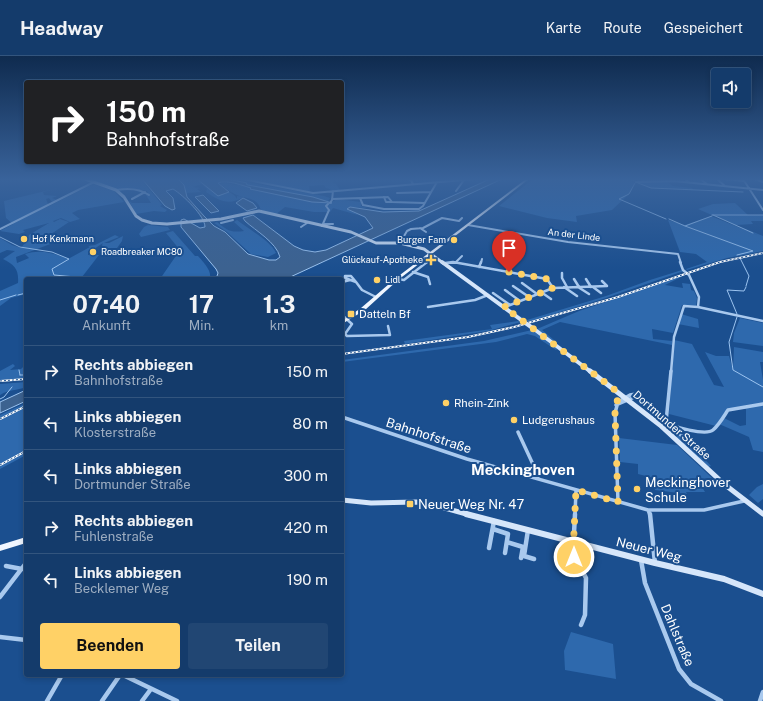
<!DOCTYPE html>
<html lang="de">
<head>
<meta charset="utf-8">
<style>
  :root { --surface:#143b6b; --page:#214673; --text:#f1f3f6; --muted:#9dadc1; --line:#33557e; --accent:#ffd166 }
  body { margin:0; font-family:"Public Sans",sans-serif; background:var(--page); color:var(--text); height:100vh; display:flex; flex-direction:column; font-size:15px; white-space:nowrap }
  * { box-sizing:border-box; margin:0 }
  p { font-size:13px; color:var(--muted) }
  .icon { flex:none; width:22px; height:22px; fill:none; stroke:currentColor; stroke-width:2; stroke-linecap:round; stroke-linejoin:round }
  .map { position:relative; flex:1; overflow:hidden }
  .sheet { position:absolute; left:24px; top:221px; width:320px; height:400px; display:flex; flex-direction:column; background:var(--surface); border-radius:4px; box-shadow:0 2px 6px #0003,0 0 0 1px var(--line) }
  .sheet>* { flex:none }
  .banner { position:absolute; left:24px; top:24px; width:320px; height:84px; border-radius:4px; box-shadow:0 2px 6px #0003,0 0 0 1px var(--line); background:#202124; color:#fff; overflow:hidden }
  .tools { position:absolute; left:711px; top:12px; display:grid; gap:8px }
  .tools a { display:grid; place-items:center; width:40px; height:40px; border-radius:4px; background:var(--surface); box-shadow:0 2px 6px #0003,0 0 0 1px var(--line); font-size:20px }
  .pin { position:absolute; display:grid; place-items:center; width:34px; height:34px; color:#fff; margin:-41px -17px; border-radius:50% 50% 50% 0; rotate:-45deg; box-shadow:0 0 4px #0007 }
  .pin .icon { rotate:45deg }
  .me { position:absolute; width:44px; margin:-22px; rotate:0deg; stroke-linejoin:round; filter:drop-shadow(0 0 3px #0008) }
  .turn { display:flex; align-items:center; gap:14px; height:84px; padding:0 16px; font-size:18px }
  .turn .icon { width:52px; height:52px; stroke-width:2.5 }
  .turn b { display:block; font-size:28px; line-height:34px }
  .eta { display:flex; justify-content:space-evenly; align-items:center; height:68px; text-align:center }
  .eta b { font-size:24px; font-weight:700; line-height:28px }
  .action { display:flex; gap:8px; margin-top:auto; padding:8px 16px }
  .action a { flex:1; height:46px; border-radius:4px; background:var(--accent); color:#111; font-size:16px; font-weight:700; line-height:46px; text-align:center }
  .action a+a { background:var(--page); color:var(--text) }
  ul { padding:0; list-style:none }
  li { display:flex; align-items:center; gap:12px; height:52px; padding:0 16px; border-top:1px solid var(--line) }
  li div { flex:1 }
  li b { display:block; font-size:15px }
  li em { font-style:normal }
  header { display:flex; align-items:center; gap:24px; box-sizing:border-box; height:56px; padding:0 20px; background:var(--surface); border-bottom:1px solid var(--line) }
  header strong { font-size:19px }
  nav { display:flex; gap:22px; margin-inline-start:auto; font-size:14px }
  .map>svg:first-child { display:block }
</style>
</head>
<body>
<header>
<strong>Headway</strong>
<nav><a>Karte</a><a>Route</a><a>Gespeichert</a></nav>
</header>
<div class="map">
<svg width="763" height="645" viewBox="0 0 763 645">
  <rect width="100%" height="100%" fill="#1b4f8f"/>
  <path fill="#2e69ad" d="M92 123H141L162 149 160 150 167 154 165 156 154 155 136 158 129 145 132 147H151L146 139 148 137 147 135 127 132 116 133 90 124Z
    M178 123H197L218 139 228 135 235 140 237 143V140L243 141C230 150 219 145 206 136L207 133 202 128 193 131 200 132 197 133 201 136 186 137 184 129Z
    M332 123 333 127 336 128 340 134 331 135 330 133 326 132 324 129 309 130 310 136 254 124Z
    M535 123H626L635 127 629 138 612 154 576 160 577 166 547 162 499 150 529 126Z
    M245 126 324 140 330 142 328 145 330 147 337 143 361 146V150L368 152 350 151 348 153 358 159 333 152 330 156H314L285 151 275 159 261 154C257 141 247 143 237 139 231 137 225 131 220 128 230 124 233 133 245 126Z
    M667 126 673 130 692 132 694 134 651 132 639 127Z
    M93 128 114 135 124 146 78 154 72 157 80 163 70 166 61 162 53 165 54 166 60 163 69 166 51 178 66 182 16 201 17 207 29 202 25 198C40 193 54 197 68 203L90 191 88 190 95 189 115 179 119 181 104 187H109L123 180 122 185 117 192H104L102 189 103 187 91 195H88V199H99L82 221 56 219 75 221 73 223H26V238L11 242 0 250V235L18 227C19 214 15 209 3 203L15 195 7 194 0 197V182L12 189 21 192 28 183 29 179 49 167 23 174 25 176 19 178 0 175 13 168 6 162 4 145 58 132 43 136 44 139 57 140 52 142 57 144 52 146 49 142 46 143 48 148 45 152Z
    M735 147 748 159H763V165H751L753 168 736 169 763 180V195L727 202 687 214 686 213 707 206 696 198 680 196 668 164 685 169 711 160 760 180 698 153 713 148Z
    M237 164C248 173 271 185 276 197L268 201 251 198 227 176 214 167 217 166C227 174 230 177 244 175L234 166Z
    M148 169 168 171 170 174 141 181 139 178 144 171Z
    M173 175 195 200H198C203 206 212 214 210 223H160L180 194 166 177Z
    M682 214 684 215 603 243 531 265H527L518 259 527 264 606 240 650 224Z
    M687 218 665 229 683 232 682 227 690 228 691 234 694 235 697 242 696 250 682 249 673 277 652 273 653 283 672 285V289L560 266 542 274 554 284H552L537 273 579 255Z
    M681 258 698 263 699 272 678 268Z
    M740 262 763 267V290L733 286 734 277Z
    M518 265 521 266 488 275 405 288 404 285 492 273 490 269Z
    M532 274 557 293 556 294 535 280 527 278 496 286 342 306V304L484 285Z
    M674 284 692 288 714 329 724 331 705 296 716 300H729L733 314 734 291 763 296V306H760L763 324V396L753 394 749 381 719 368 724 362 740 370 746 369V353H730L716 370 669 358Z
    M13 308 15 310 10 314 21 313 26 308V323L0 324V315Z
    M26 326V331C16 335 10 333 0 339V328Z
    M26 347V399L0 413V359Z
    M665 367 696 394 711 410 708 411 662 368Z
    M619 382 677 389 712 422 697 423 705 436H686L687 438 655 434 654 422 638 418V408L620 406Z
    M763 428V443L758 447 749 439 757 431Z
    M571 576 613 588 616 623 565 614 564 595Z"/>
  <path fill="#3c6290" stroke="#9cc4f0" d="M142 123H178L184 129 187 141 204 160 214 170 225 176 248 198 269 204H276L280 201C276 186 256 175 245 165L243 162 253 159 294 190 303 194 315 196 326 194 373 172 365 161 347 153 350 151 383 156 419 155 490 123H502L286 223H216L218 217 216 213 181 171V164L184 163 200 172 205 171C205 160 183 139 173 133L166 135 173 142 175 153 172 154 165 150Z
    M197 123H228L247 127 246 128 248 129 313 141 332 147 312 146 250 133 251 132C244 130 226 123 218 127L229 136 218 140Z
    M203 139 219 155 211 157 195 141Z
    M243 142 253 147 257 152 247 155 236 147Z
    M26 334V345L0 357V346Z"/>
  <g fill="none" stroke-linecap="round" stroke-linejoin="round">
    <path stroke="#9cc4f0" stroke-width="1" d="M630 123 634 125
      M635 127 629 138 619 143 666 163
      M638 127 651 132 743 136
      M712 159H763
      M713 159 753 177
      M669 163 685 170 712 160
      M685 170 753 195 737 199
      M0 181 20 191 52 196 69 203 52 213 54 219 98 223
      M740 202 749 220 746 230
      M18 239 26 237
      M0 244 16 239
      M737 258 727 234 744 235 746 231
      M737 261 729 286 733 314 763 331
      M19 314 20 319
      M20 319H26
      M0 343 4 341 12 331"/>
    <path stroke="#a9c9ee" stroke-width="2" d="M243 123 313 137 475 123
      M410 123 413 128
      M685 123 690 127
      M700 123 707 128
      M717 123 725 130
      M725 123 744 125
      M743 123 763 154
      M755 123 763 126
      M636 126 674 125 763 134
      M116 134C127 132 139 132 149 139
      M456 135 464 124
      M397 137 431 136
      M384 141 386 146H392
      M361 142 388 141 392 146 424 147
      M132 143 145 136
      M332 143 360 142 363 149 384 153H419L423 150 437 126
      M330 147 332 144 333 135
      M221 167 233 164
      M323 168H333
      M468 169 568 186 678 198 681 207
      M322 170 329 154 326 150 328 148
      M301 171 307 167
      M420 172 426 176
      M0 173 94 126
      M400 187 407 175 411 173 423 172 442 162 459 165 462 162
      M456 206 462 200
      M426 207 432 202
      M446 207H458
      M481 207 482 203"/>
    <path stroke="#a9c9ee" stroke-width="2.5" d="M445 207 453 206 547 223 553 232
      M479 211 481 206
      M413 216 428 221 430 228
      M562 217V222L567 231
      M345 220H351L356 226 345 222Z
      M397 223 404 224 427 206
      M574 223 579 231
      M586 223 591 231
      M342 226 350 224
      M356 226 362 234 376 241
      M522 227 537 238
      M513 230 529 241
      M564 231 577 240
      M578 231 589 238
      M593 231 601 237
      M505 234 520 245
      M541 236 551 243
      M493 237 510 249
      M428 251 475 244 488 239
      M505 251 553 232 607 230 602 225
      M698 251 763 265
      M342 259 352 268 345 278 347 280 390 279 388 270
      M671 316 674 281 684 250 698 251 699 241 689 219 683 214 680 206"/>
    <path stroke="#a9c9ee" stroke-width="3.5" d="M616 349 637 340
      M342 361 467 403 648 454H704L744 445
      M666 366 671 315
      M668 368 696 392
      M518 376 537 417 538 423
      M618 446 615 357 618 346 630 339 636 338C646 344 655 358 665 366 672 371 706 380 713 374 719 369 724 360 728 354L763 348
      M648 454 650 459
      M575 459 576 434"/>
    <path stroke="#a9c9ee" stroke-width="4.5" d="M575 458 573 497 586 522 585 559 581 569
      M650 458 655 507
      M493 473 508 478 505 497
      M528 474 524 500 534 503
      M507 486 523 491 521 502
      M489 492 494 465
      M641 504 645 527 679 613 691 628 721 645
      M6 510 22 513
      M0 541 26 507
      M0 581 26 584
      M123 619 177 645
      M47 645 62 619
      M102 645 120 619
      M142 645 151 633
      M760 645 763 636"/>
    <path stroke="#d6e6fa" stroke-width="3" d="M85 123 116 134 124 141 136 160 142 164 152 167 167 168 221 163 259 155 351 176 376 187H400L424 193 443 207"/>
    <path stroke="#d6e6fa" stroke-width="4" d="M442 206 524 266
      M534 273 591 316"/>
    <path stroke="#d6e6fa" stroke-width="5" d="M590 315 660 369 724 428 763 458
      M342 444 371 447 416 446 430 448 470 459"/>
    <path stroke="#d6e6fa" stroke-width="6" d="M466 458 655 507 724 523 763 538"/>
    <path fill="#f0f6ff" fill-rule="evenodd" d="M526 123H529L398 224 365 254 342 268V265L361 252 396 222Z
      M26 481V487L0 495V489Z"/>
    <defs>
      <path id="rail" d="M342 298 468 281 514 271 618 241 720 206 763 197
        M0 325 26 323
        M0 363 26 350
        M0 409 26 395"/>
    </defs>
    <use href="#rail" stroke="#fff" stroke-width="2"/>
    <use href="#rail" stroke="#1b4f8f" stroke-width="1" stroke-dasharray="2" stroke-linecap="butt"/>
    <path stroke="#d6e6fa" stroke-width="4" d="M524 266 534 273"/>
  </g>
  <linearGradient id="sky" x2="0" y2="1"><stop stop-color="#0f2b4f"/><stop offset="0.58" stop-color="#39639b"/><stop offset="1" stop-color="#39639b" stop-opacity="0"/></linearGradient>
  <rect width="763" height="213" fill="url(#sky)"/>
  <g fill="none" stroke-linecap="round" stroke-linejoin="round">
    <path stroke="#ffd166" stroke-width="7" stroke-dasharray="0 12.6" d="M509 216 547 223 553 232 504 251 614 333 618 341 615 357 618 446 576 434 573 497 574 501"/>
  </g>
  <g fill="#ffd166" stroke="#1b4f8f" stroke-width="1.5">
    <circle cx="24" cy="183" r="4"/>
    <circle cx="454" cy="184" r="4"/>
    <circle cx="93" cy="196" r="4"/>
    <path d="M429 198h4v4h4v4h-4v4h-4v-4h-4v-4h4z"/>
    <circle cx="377" cy="224" r="4"/>
    <rect x="347" y="254" width="8" height="8" rx="2"/>
    <circle cx="446" cy="347" r="4"/>
    <circle cx="514" cy="364" r="4"/>
    <circle cx="637" cy="433" r="4"/>
    <rect x="406" y="444" width="8" height="8" rx="2"/>
  </g>
  <g text-anchor="middle" stroke-width="4" stroke-linejoin="round" paint-order="stroke">
    <g font-size="9" fill="#fff" stroke="#1b4f8f">
      <text transform="translate(574 179) rotate(7)" y="3">An der Linde</text>
    </g>
    <g font-size="9" fill="#fff" stroke="#1b4f8f" text-anchor="start">
      <text x="32" y="186">Hof Kenkmann</text>
      <text x="446" y="187" text-anchor="end">Burger Fam</text>
      <text x="101" y="199">Roadbreaker MC80</text>
      <text x="423" y="207" text-anchor="end">Glückauf-Apotheke</text>
      <text x="385" y="227">Lidl</text>
    </g>
    <g font-size="11" fill="#fff" stroke="#1b4f8f" text-anchor="start">
      <text x="359" y="262">Datteln Bf</text>
      <text x="454" y="351">Rhein-Zink</text>
      <text x="522" y="368">Ludgerushaus</text>
    </g>
    <g font-size="11" fill="#fff" stroke="#1b4f8f">
      <text transform="translate(672 369) rotate(41)" y="4">Dortmunder Straße</text>
    </g>
    <g font-size="13" fill="#fff" stroke="#1b4f8f">
      <text transform="translate(429 379) rotate(18)" y="5">Bahnhofstraße</text>
      <text transform="translate(649 493) rotate(14)" y="5">Neuer Weg</text>
      <text transform="translate(678 579) rotate(67)" y="5">Dahlstraße</text>
    </g>
    <g font-size="13" fill="#fff" stroke="#1b4f8f" text-anchor="start">
      <text x="645" y="431">Meckinghover<tspan x="645" dy="15">Schule</tspan></text>
      <text x="418" y="453">Neuer Weg Nr. 47</text>
    </g>
    <g font-size="15" font-weight="bold" fill="#fff" stroke="#1b4f8f">
      <text x="523" y="419">Meckinghoven</text>
    </g>
  </g>
</svg>
<div class="tools">
<a><svg class="icon" aria-label="sound" viewBox="0 0 24 24"><path d="M4 9h4l5-4v14l-5-4H4zM17 9q2 3 0 6"/></svg></a>
</div>
<div class="pin" style="left:509px;top:216px;background:#d93025"><svg class="icon" aria-label="arrive" viewBox="0 0 24 24"><path d="M6 21V4h12l-3 4 3 4H6"/></svg></div>
<svg class="me" style="left:574px;top:501px" viewBox="-20 -20 40 40"><circle r="17" fill="#ffd166" stroke="#fff" stroke-width="3"/><path d="M0-11L8 9 0 5-8 9z" fill="#fff"/></svg>
<div class="banner">
<div class="turn"><svg class="icon" aria-label="right" viewBox="0 0 24 24"><path d="M7 20v-9h11M14 6l5 5-5 5"/></svg><div><b>150 m</b>Bahnhofstraße</div></div>
</div>
<section class="sheet">
<div class="eta">
<div><b>07:40</b><p>Ankunft</p></div>
<div><b>17</b><p>Min.</p></div>
<div><b>1.3</b><p>km</p></div>
</div>
<ul>
<li><svg class="icon" aria-label="right" viewBox="0 0 24 24"><path d="M7 20v-9h11M14 6l5 5-5 5"/></svg><div><b>Rechts abbiegen</b><p>Bahnhofstraße</p></div><em>150 m</em></li>
<li><svg class="icon" aria-label="left" viewBox="0 0 24 24"><path d="M17 20v-9H6M10 6l-5 5 5 5"/></svg><div><b>Links abbiegen</b><p>Klosterstraße</p></div><em>80 m</em></li>
<li><svg class="icon" aria-label="left" viewBox="0 0 24 24"><path d="M17 20v-9H6M10 6l-5 5 5 5"/></svg><div><b>Links abbiegen</b><p>Dortmunder Straße</p></div><em>300 m</em></li>
<li><svg class="icon" aria-label="right" viewBox="0 0 24 24"><path d="M7 20v-9h11M14 6l5 5-5 5"/></svg><div><b>Rechts abbiegen</b><p>Fuhlenstraße</p></div><em>420 m</em></li>
<li><svg class="icon" aria-label="left" viewBox="0 0 24 24"><path d="M17 20v-9H6M10 6l-5 5 5 5"/></svg><div><b>Links abbiegen</b><p>Becklemer Weg</p></div><em>190 m</em></li>
</ul>
<div class="action"><a>Beenden</a><a>Teilen</a></div>
</section>
</div>
</body>
</html>
